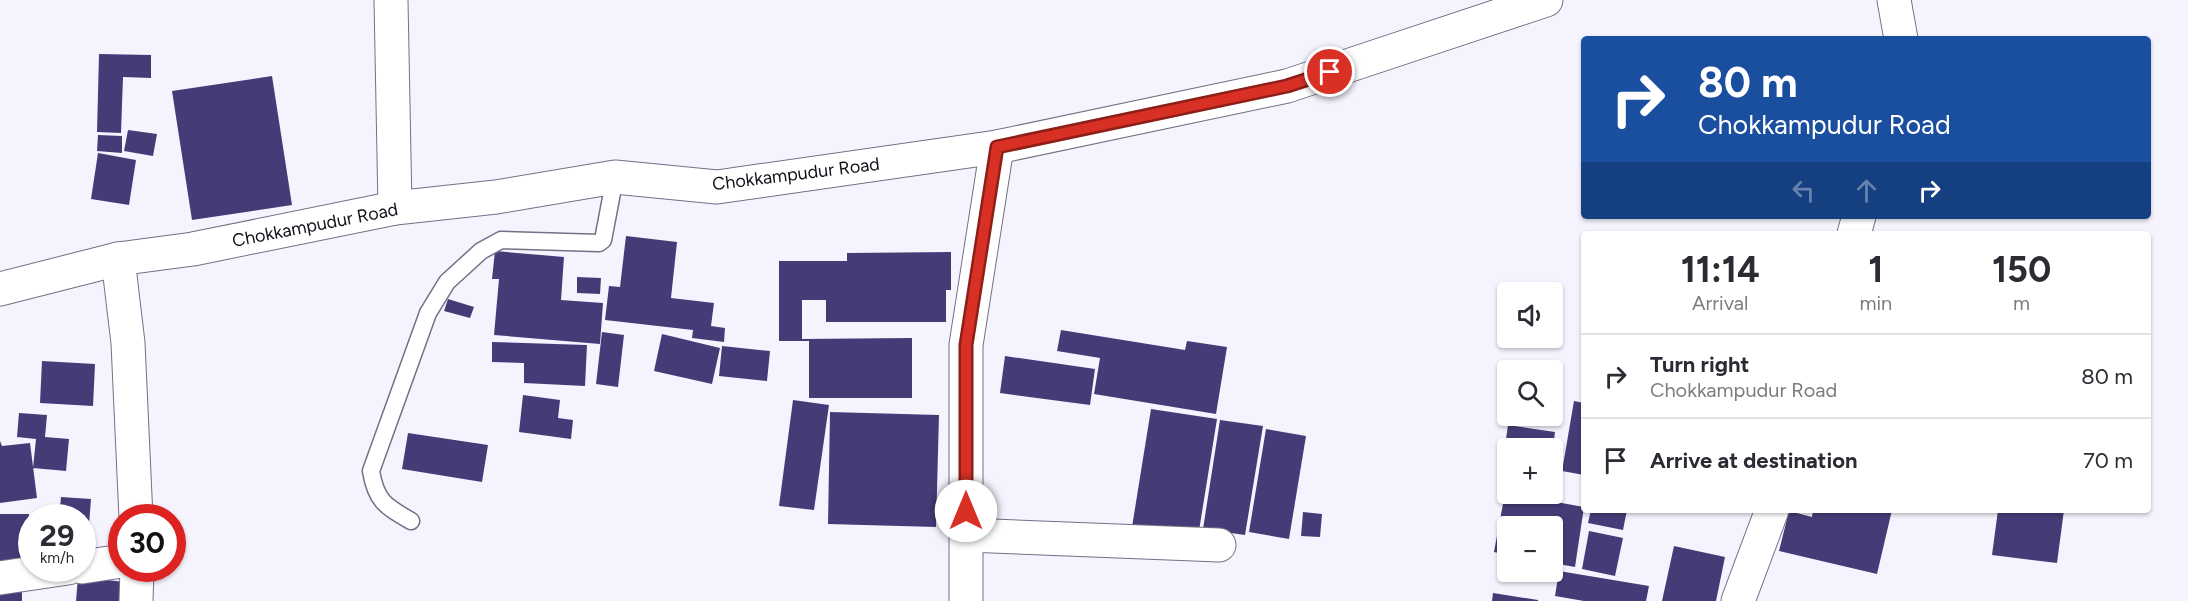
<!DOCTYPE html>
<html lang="en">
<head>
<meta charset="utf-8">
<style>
  :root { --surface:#fff; --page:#f2f2f3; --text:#2b2b33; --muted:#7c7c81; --line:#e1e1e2 }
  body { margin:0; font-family:Figtree,sans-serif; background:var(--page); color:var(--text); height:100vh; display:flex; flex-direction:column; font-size:22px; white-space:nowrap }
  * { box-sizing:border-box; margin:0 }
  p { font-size:20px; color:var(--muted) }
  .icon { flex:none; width:33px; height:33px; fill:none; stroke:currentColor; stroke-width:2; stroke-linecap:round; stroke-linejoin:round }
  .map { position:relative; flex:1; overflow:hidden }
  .drawer { position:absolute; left:1581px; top:231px; width:570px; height:282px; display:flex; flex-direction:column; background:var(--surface); border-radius:6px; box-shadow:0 2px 4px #0004 }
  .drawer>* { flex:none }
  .hud { position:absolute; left:1581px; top:36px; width:570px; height:183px; border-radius:6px; box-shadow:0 2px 4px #0004; background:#1a4fa0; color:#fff; overflow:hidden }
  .fabs { position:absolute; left:1497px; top:282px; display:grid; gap:12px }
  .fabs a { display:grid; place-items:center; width:66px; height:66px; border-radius:6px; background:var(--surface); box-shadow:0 2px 4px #0004; font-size:30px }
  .speed { position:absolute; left:18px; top:504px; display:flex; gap:12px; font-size:30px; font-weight:700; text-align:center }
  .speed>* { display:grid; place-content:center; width:78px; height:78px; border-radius:50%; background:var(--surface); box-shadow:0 2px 4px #0004; line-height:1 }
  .speed small { font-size:15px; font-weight:400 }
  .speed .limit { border:9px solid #d22; background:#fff; color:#111 }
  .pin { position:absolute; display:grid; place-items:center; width:51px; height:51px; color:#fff; margin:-26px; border:3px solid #fff; border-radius:50%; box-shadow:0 2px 6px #0007 }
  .me { position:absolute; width:66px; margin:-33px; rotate:0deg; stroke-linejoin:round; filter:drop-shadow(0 0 4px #0008) }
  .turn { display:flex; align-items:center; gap:21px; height:126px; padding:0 18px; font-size:27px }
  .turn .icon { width:78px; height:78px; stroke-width:2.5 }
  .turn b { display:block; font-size:42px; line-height:51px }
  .lanes { display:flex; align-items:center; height:57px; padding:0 18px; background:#0003; justify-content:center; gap:30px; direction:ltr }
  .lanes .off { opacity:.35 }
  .eta { display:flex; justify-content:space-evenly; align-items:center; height:102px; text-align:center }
  .eta b { font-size:36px; font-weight:700; line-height:42px }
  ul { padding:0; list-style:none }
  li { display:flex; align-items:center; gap:18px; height:84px; padding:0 18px; border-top:2px solid var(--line) }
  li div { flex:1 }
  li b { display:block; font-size:22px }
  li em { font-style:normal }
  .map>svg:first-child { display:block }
</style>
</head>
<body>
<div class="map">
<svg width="2188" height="601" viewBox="0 0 2188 601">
  <rect width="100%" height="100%" fill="#f5f4fe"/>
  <path fill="#473b77" d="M99 54 151 55V78L123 77 121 133 97 132Z
    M272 76 292 205 192 220 172 91Z
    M128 130 157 134 153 156 124 151Z
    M98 135 122 136V153L97 151Z
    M98 153 136 160 129 205 91 199Z
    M626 236 677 242 671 298 714 303 711 326 725 328 724 342 692 338 693 330 605 320 609 286 620 287Z
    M495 251 564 257 561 300 603 303 600 344 494 335 499 279H492Z
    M951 252V290H946V322H826V300H802V339L912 338V398H809V341H779V261H847V253Z
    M577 277 601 278 600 294 577 293Z
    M448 299 474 307 470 318 444 311Z
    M1061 330 1185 350 1187 341 1227 347 1216 414 1094 394 1100 358 1057 351Z
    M602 332 624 335 618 387 596 384Z
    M662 334 720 348 712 384 654 371Z
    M492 342 587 345 585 386 524 383V363L492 362Z
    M722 346 770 351 767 381 719 376Z
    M1005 356 1095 369 1090 405 1000 393Z
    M42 361 95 364 93 406 40 403Z
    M523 395 560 400 558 418 573 420 571 439 519 432Z
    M793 400 829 405 814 510 779 506Z
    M1574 401 1584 403V475L1562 471Z
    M1151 409 1217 419 1198 537 1132 527Z
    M830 412 939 415 936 527 828 524Z
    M19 413 47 415 45 437 69 439 66 471 33 468 36 439 17 437Z
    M1220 420 1263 426 1245 535 1203 529Z
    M1508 425 1555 432 1553 448H1508V475L1501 474Z
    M1266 429 1306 436 1289 539 1249 532Z
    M408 433 488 445 482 482 402 469Z
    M0 441 2 446 30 443 37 498 0 503Z
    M1505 493 1584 507 1575 567 1552 563V526H1508V555L1494 552Z
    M61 497 91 499 89 525H82V518H59Z
    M1591 510H1627L1623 530 1588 523Z
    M1813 510H1892L1877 574 1779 551 1789 511 1812 517Z
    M1998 510H2064L2057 563 1992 555Z
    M1303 512 1322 514 1320 537 1301 536Z
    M0 514H29V573H0Z
    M1589 531 1623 538 1615 576 1582 569Z
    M1674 546 1725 557 1716 601H1662Z
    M1559 571 1649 586 1646 601H1584L1555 596Z
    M78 577 125 582 123 601H76Z
    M22 592V601H0V594Z
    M1493 593 1538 600V601H1492Z"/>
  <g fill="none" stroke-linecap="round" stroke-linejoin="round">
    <defs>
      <path id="lane" d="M411 521C385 506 376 501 371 471L428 313 447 282 481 251 501 240 599 243 603 240 615 177"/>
      <path id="street" d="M391 0 395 208
        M1894 0 1901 39
        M1854 234 1859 216
        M118 259 128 343 136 518
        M966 535 1219 545
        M82 567 122 561
        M0 578 68 568
        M136 601 137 568
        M966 601V345L997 147
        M1738 601 1772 510"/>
      <path id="secondary" d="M0 289 118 259 193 249 395 208 496 197 615 177 717 187 997 147 1287 86 1546 0"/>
    </defs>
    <use href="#lane" stroke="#727086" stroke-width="19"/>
    <use href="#street" stroke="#727086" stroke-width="35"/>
    <use href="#secondary" stroke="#727086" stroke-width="35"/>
    <use href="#lane" stroke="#fff" stroke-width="16"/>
    <use href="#street" stroke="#fff" stroke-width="33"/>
    <use href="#secondary" stroke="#fff" stroke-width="33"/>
  </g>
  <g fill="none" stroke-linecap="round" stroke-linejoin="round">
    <defs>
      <path id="route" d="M966 511V345L997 147 1287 86 1330 72"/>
    </defs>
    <use href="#route" stroke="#8d1f18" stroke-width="15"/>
    <use href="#route" stroke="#d93025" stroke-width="10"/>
  </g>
  <g text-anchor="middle" stroke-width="6" stroke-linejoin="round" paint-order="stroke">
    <g font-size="18" fill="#121119" stroke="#fff">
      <text transform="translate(796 174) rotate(-7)" y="6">Chokkampudur Road</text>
      <text transform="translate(315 225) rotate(-11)" y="6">Chokkampudur Road</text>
    </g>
  </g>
</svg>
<div class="fabs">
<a><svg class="icon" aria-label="sound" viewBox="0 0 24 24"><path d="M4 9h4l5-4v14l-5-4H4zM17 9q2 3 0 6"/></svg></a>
<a><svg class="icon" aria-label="search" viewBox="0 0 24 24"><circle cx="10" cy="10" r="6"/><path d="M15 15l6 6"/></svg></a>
<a>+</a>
<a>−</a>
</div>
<div class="speed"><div>29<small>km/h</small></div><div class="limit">30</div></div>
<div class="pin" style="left:1330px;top:72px;background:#d93025"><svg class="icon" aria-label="arrive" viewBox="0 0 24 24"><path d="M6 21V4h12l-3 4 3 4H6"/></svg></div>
<svg class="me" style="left:966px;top:511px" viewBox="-20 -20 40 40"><circle r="19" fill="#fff"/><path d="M0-13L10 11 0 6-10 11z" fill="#d93025"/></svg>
<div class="hud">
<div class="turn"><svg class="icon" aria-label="right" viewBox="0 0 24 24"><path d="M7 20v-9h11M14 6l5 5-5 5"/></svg><div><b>80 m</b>Chokkampudur Road</div></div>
<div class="lanes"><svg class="icon off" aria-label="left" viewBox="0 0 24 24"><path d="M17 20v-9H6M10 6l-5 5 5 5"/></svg><svg class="icon off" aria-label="ahead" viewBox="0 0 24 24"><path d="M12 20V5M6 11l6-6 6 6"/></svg><svg class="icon" aria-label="right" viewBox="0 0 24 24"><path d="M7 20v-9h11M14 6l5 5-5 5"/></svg></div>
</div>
<section class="drawer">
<div class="eta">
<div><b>11:14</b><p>Arrival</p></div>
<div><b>1</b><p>min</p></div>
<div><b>150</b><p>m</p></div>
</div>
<ul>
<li><svg class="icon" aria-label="right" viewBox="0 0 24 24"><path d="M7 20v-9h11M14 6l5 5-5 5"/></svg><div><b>Turn right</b><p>Chokkampudur Road</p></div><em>80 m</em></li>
<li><svg class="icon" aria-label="arrive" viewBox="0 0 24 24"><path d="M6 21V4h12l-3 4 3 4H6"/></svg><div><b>Arrive at destination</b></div><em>70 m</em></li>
</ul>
</section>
</div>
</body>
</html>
